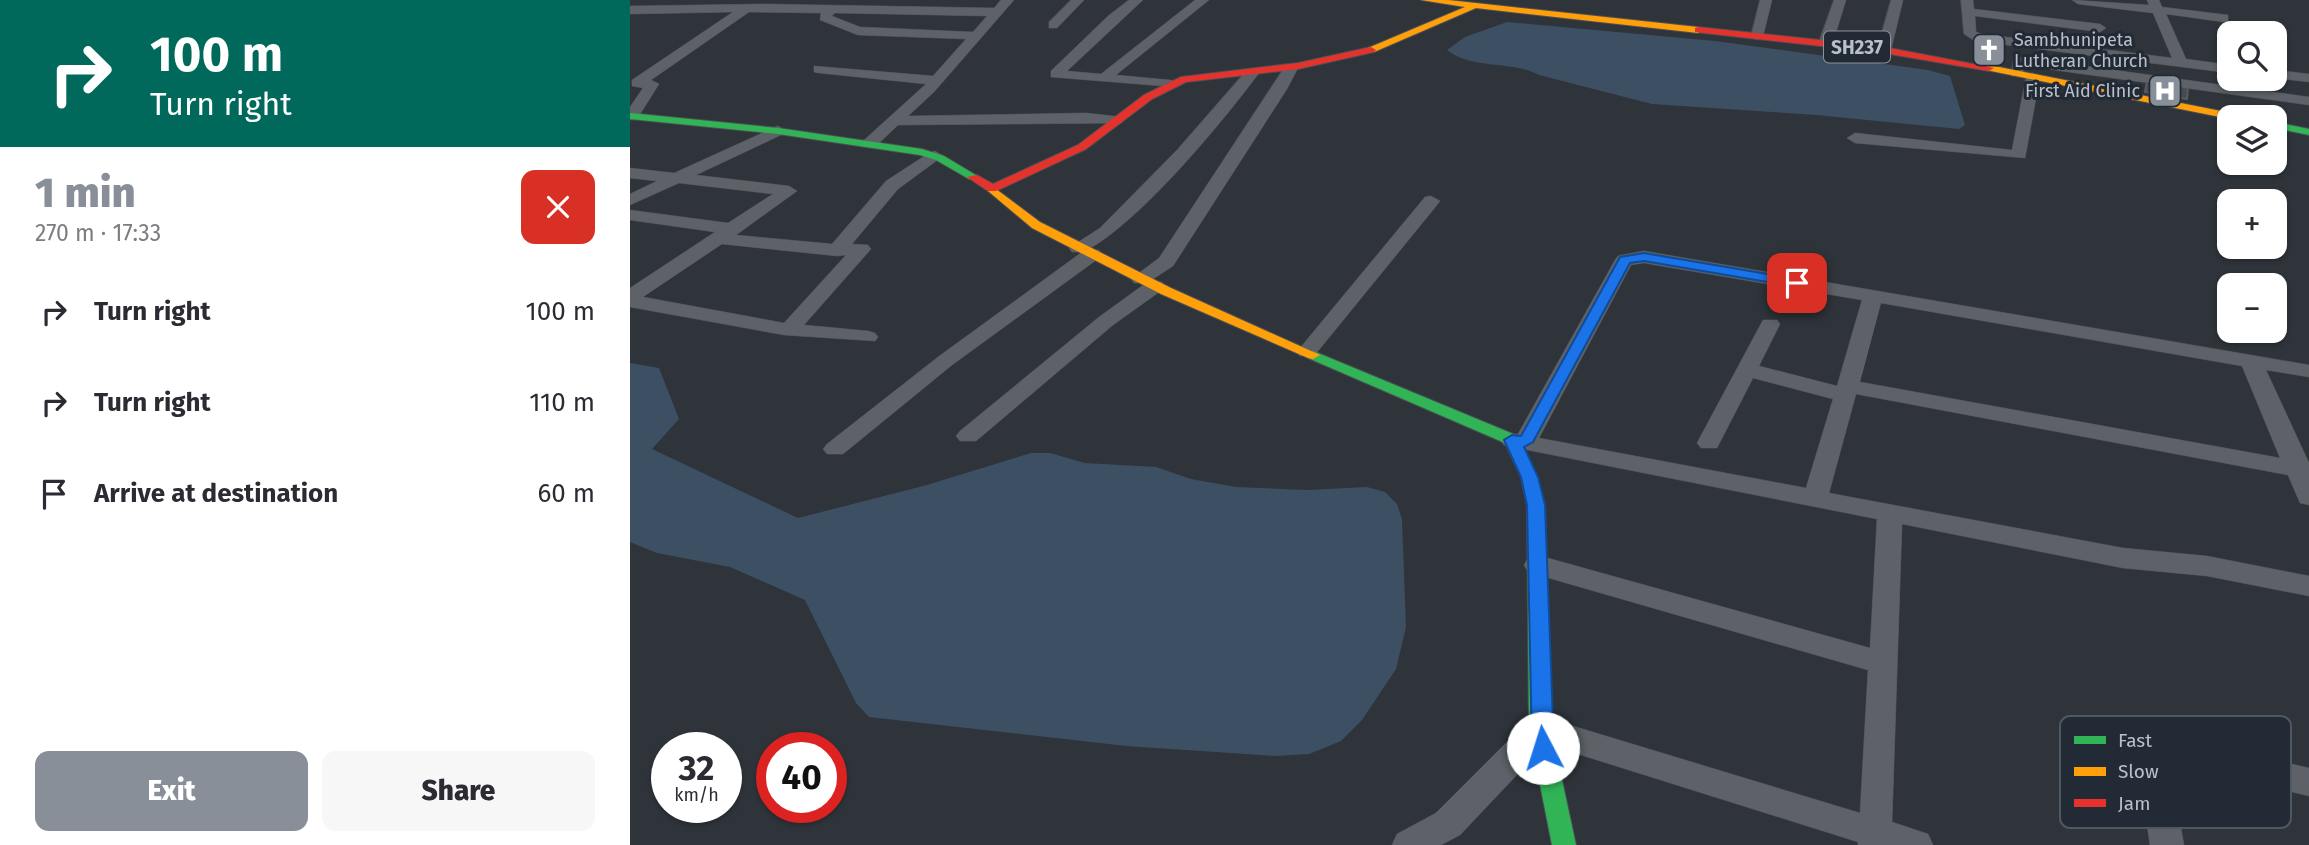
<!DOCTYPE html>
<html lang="en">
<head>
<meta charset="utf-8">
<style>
  :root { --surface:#fff; --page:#f7f7f7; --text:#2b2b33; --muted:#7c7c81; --accent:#888f98 }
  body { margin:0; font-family:"Fira Sans",sans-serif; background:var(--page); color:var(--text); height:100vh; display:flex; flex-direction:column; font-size:26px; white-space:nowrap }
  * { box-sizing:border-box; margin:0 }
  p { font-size:23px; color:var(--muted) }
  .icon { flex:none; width:38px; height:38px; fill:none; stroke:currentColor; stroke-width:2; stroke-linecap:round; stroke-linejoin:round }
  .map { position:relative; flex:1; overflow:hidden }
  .side { display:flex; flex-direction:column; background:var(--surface); width:630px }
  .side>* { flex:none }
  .hud { background:#00695c; color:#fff; overflow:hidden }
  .tools { position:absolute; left:1587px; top:21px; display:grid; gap:14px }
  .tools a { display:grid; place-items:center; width:70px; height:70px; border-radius:14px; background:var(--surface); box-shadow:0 2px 5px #0004; font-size:35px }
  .speed { position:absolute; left:21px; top:732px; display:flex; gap:14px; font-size:35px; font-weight:700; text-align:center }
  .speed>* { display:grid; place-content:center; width:91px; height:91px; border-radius:50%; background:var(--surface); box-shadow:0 2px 5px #0004; line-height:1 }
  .speed small { font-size:18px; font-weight:400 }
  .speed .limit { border:10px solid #d22; background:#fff; color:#111 }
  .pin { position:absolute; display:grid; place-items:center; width:60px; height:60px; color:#fff; margin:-30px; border-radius:14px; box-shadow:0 4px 10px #0006 }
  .me { position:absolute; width:77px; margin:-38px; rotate:355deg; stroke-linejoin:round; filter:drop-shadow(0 0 5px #0008) }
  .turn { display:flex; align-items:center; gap:24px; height:147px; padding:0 35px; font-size:32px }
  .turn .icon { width:91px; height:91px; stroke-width:2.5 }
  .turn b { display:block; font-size:49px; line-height:60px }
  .round { display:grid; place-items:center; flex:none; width:74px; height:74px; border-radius:14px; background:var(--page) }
  .summary { display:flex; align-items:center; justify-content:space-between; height:119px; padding:0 35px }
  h1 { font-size:42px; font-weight:800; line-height:52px; color:var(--accent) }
  .primary-button { display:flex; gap:14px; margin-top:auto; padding:14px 35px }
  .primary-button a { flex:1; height:80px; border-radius:14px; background:var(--accent); color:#fff; font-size:28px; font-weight:800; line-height:80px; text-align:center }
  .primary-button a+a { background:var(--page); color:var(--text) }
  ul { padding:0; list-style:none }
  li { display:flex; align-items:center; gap:21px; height:91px; padding:0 35px }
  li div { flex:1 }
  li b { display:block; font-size:26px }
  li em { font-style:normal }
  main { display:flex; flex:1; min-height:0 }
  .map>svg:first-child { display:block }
</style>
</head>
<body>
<main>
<section class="side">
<div class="hud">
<div class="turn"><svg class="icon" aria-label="right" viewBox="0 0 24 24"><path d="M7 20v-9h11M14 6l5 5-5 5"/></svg><div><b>100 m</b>Turn right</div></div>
</div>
<div class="summary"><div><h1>1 min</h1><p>270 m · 17:33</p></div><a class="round" style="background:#d93025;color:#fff"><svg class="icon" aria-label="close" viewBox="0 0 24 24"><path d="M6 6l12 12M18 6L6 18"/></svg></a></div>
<ul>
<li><svg class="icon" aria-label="right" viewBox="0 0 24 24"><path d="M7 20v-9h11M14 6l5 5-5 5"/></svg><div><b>Turn right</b></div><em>100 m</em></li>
<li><svg class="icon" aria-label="right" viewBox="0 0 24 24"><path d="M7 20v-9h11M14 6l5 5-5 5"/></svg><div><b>Turn right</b></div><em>110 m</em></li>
<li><svg class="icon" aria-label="arrive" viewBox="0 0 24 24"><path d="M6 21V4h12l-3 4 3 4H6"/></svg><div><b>Arrive at destination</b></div><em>60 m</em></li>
</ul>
<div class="primary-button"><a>Exit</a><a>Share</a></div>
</section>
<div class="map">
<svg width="1679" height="845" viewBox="0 0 1679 845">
  <rect width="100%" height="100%" fill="#2e343a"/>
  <path fill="#3d4f63" d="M877 22 1085 41 1298 70 1320 76 1335 125 1329 129 1186 115 1022 104 909 75C881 60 842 70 817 50L835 37Z
    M0 363 29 368 49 419 22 449 168 518 297 485 401 453H420L455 463 526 467 561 479 606 487 677 490 737 487 755 492 767 504 772 519 776 627 766 669 732 720 711 741 679 754 645 756 496 746 239 717 226 703 175 600 100 567 27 553 0 542Z"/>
  <path fill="#464b50" stroke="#565b61" stroke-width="2" d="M1349 39 1369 42 1370 62 1349 59Z
    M1517 81 1558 88 1557 99 1515 92Z"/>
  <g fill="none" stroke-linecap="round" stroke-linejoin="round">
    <defs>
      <path id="street" d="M371 0H384L304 92 278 116 456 113 492 117V123L268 125 245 147H233V141L296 84 189 73 184 72V66L303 76 336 39 228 35 190 20 191 13 119 12 21 80 29 84 7 119 0 120V107L13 88 2 86V80L103 12 0 14V6L135 4 364 8ZM205 13 357 16 343 32 230 27 202 16Z
        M441 0H454L427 28H419V22Z
        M499 0H513L437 71 471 74 565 0H579L486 75 540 80 545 81V87L421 77V71L478 16Z
        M1130 0H1142L1133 36 1127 40 1121 36Z
        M1204 0H1216L1203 42 1196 46 1189 42Z
        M1261 0H1273L1261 50 1254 54 1247 50Z
        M1331 0H1343L1344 9 1470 24 1476 28 1470 32 1345 16 1346 32 1352 34 1542 58 1523 13 1448 4 1442 0 1519 5 1517 0H1529L1532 7 1598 15V21L1594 22 1536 14 1556 59 1600 65V73L1345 41 1334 34Z
        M1390 57 1679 97V105L1395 66 1391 76H1381L1383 61Z
        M656 65 668 68 657 89 543 266 520 281 532 282 535 286 532 290 483 325 346 441H330L326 436 330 431 469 317 516 283H504L501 279 529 258Z
        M617 70 629 73C591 124 512 219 459 249L469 250 471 254 469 258 322 365 213 454H197L193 449 197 444 308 357 452 252H442L439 248 470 228 547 150Z
        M1645 70 1679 74V82L1645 78Z
        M1403 73 1410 77 1395 158 1225 143 1217 138 1225 133 1382 150 1396 77Z
        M148 126 156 131 153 134 66 175 159 186 167 191 106 235 202 244 256 181 299 153 305 151 313 156 268 189 222 244 238 245 241 249 174 325 238 331 245 333 248 337 245 341 154 335 0 307V288L85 232 0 220V210L98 223 143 194 49 183 0 205V194L27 181 0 178V168L44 173ZM92 244 207 256 216 255 154 323 13 297Z
        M801 196 810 201 807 205 684 356H670L667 352 670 348 795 197Z
        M1014 251 1679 365V377L1636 370 1679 463V505L1670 503 1658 475 1226 394 1199 493 1493 548 1577 556 1679 576V596L1577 576 1493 568 1272 524 1262 822 1298 834 1303 845H1228V842L916 744 830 835 811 845H762L767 834 806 813 899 720 910 716 1230 813 1238 670 898 572 894 565 898 558 907 555 1240 648 1247 519 882 447 874 445 870 440 874 435 888 434 985 260 988 256ZM1014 263 1232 300 1207 386 1129 366 1150 324 1147 320H1133L1067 443 1071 448H1087L1123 378 1203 399 1176 488 909 438 1001 265ZM1251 303 1612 366 1650 458 1230 382Z
        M1520 731 1679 768V796L1539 762 1554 845H1520L1505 744 1509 735Z"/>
      <path id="fast" d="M0 113 148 128 292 149 314 156 349 177 339 179 306 160 290 155 148 134 0 119Z
        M1645 122 1679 129V135L1645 128Z
        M683 351 888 436 890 440 907 477 915 505 921 729 946 845H922L899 729 897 505 891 477 875 443 678 358 676 355Z"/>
      <path id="slow" d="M791 0H818L1068 27 1072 30 1068 33 846 8 744 52H738V48L835 7Z
        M1359 65 1606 114 1611 117 1600 119 1356 70V66Z
        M362 186 410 222 541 288 690 355 683 359 678 358 531 294 402 228 358 191V187Z"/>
      <path id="jam" d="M1068 27 1254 47 1364 68 1359 71 1254 53 1065 32V28Z
        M741 47 746 50 744 52 668 69 556 82 522 99 456 149 366 191H358L337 177 347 175 363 184 448 145 514 95 551 77 668 63Z"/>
    </defs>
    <use href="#street" stroke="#4c5055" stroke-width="1"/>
    <use href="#fast" stroke="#4c5055" stroke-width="2"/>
    <use href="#slow" stroke="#4c5055" stroke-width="2"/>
    <use href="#jam" stroke="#4c5055" stroke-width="2"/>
    <use href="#street" fill="#5e6268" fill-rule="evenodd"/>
    <use href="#fast" fill="#30b455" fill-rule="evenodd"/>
    <use href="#slow" fill="#ff9f0a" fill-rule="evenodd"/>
    <use href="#jam" fill="#e5322d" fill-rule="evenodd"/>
  </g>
  <path fill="#1a73e8" stroke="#114b97" stroke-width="2" d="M1014 253 1167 279 1173 283 1167 287 1014 261 1000 263 903 442 894 447 908 477 915 505 924 748 921 754 913 757 905 754 902 748 897 505 891 477 874 440 882 435 891 436 990 257Z"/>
  <defs>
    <symbol id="church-square" viewBox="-11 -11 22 22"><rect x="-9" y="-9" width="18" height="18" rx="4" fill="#888f98" stroke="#212a35"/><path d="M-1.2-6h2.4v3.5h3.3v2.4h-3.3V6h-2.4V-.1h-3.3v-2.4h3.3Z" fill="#fff"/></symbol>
    <symbol id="hospital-square" viewBox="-11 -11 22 22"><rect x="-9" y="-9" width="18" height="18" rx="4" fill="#888f98" stroke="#212a35"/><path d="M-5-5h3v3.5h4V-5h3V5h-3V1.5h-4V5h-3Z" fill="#fff"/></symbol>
  </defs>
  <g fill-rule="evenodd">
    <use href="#church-square" x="1340" y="31" width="38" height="38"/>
    <use href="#hospital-square" x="1516" y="72" width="38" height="38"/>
  </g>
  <g text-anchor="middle" stroke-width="6" stroke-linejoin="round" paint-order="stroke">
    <g font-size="18" fill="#b9c0ca" stroke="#212a35" text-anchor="start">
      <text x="1384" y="46">Sambhunipeta<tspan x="1384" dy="21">Lutheran Church</tspan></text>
      <text x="1510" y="97" text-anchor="end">First Aid Clinic</text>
    </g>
    <rect fill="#212a35" stroke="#8b939d" stroke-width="2" x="1194" y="31.5" width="66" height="31" rx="5"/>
    <g font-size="19" font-weight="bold" fill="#b9c0ca">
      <text x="1227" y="54">SH237</text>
    </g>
  </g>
  <rect x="1430" y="716" width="231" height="112" rx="10" fill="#212a35" stroke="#4f5762" stroke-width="2"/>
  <rect x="1444" y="736" width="32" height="8" fill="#30b455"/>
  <rect x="1444" y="767" width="32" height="9" fill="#ff9f0a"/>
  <rect x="1444" y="799" width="32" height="8" fill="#e5322d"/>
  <g font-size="19" fill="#b9c0ca">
    <text x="1488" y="747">Fast</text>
    <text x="1488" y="778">Slow</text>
    <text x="1488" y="810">Jam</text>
  </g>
</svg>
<div class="tools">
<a><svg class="icon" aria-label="search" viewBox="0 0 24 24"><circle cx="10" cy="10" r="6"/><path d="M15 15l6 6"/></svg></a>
<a><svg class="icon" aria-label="layers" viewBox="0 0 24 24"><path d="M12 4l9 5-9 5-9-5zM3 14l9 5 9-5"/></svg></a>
<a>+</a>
<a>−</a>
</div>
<div class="speed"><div>32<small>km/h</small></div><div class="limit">40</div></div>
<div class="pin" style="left:1167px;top:283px;background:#d93025"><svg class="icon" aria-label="arrive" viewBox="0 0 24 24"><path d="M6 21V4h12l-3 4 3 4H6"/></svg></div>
<svg class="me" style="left:913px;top:748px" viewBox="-20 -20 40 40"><circle r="19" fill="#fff"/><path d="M0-13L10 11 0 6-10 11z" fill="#1a73e8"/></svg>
</div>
</main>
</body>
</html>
